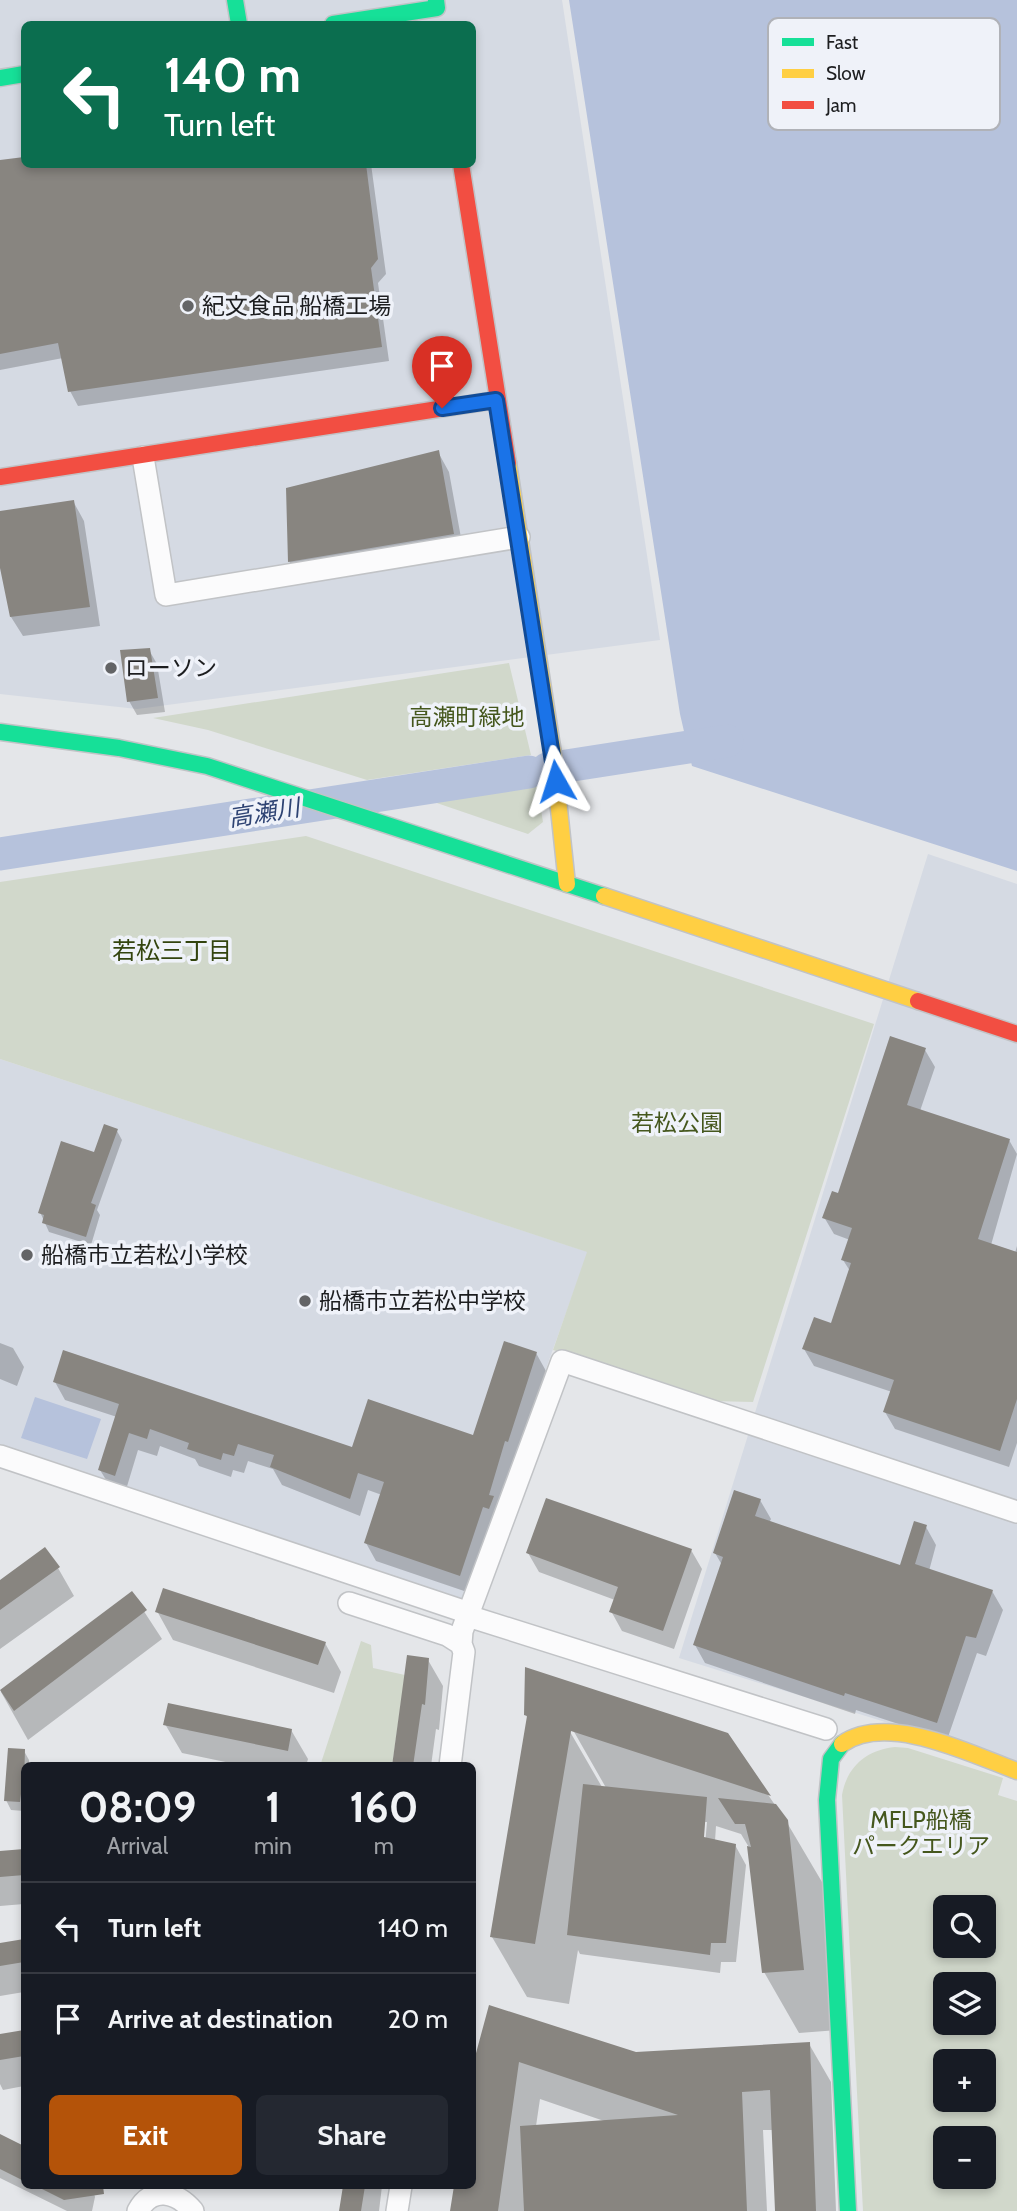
<!DOCTYPE html>
<html lang="en">
<head>
<meta charset="utf-8">
<style>
  :root { --surface:#171b24; --page:#242831; --text:#f1f3f6; --muted:#9ea1a6; --line:#363941; --accent:#b45309 }
  body { margin:0; font-family:Cabin,"Noto Sans JP",sans-serif; background:var(--page); color:var(--text); height:100vh; display:flex; flex-direction:column; font-size:26px; white-space:nowrap }
  * { box-sizing:border-box; margin:0 }
  p { font-size:23px; color:var(--muted) }
  .icon { flex:none; width:38px; height:38px; fill:none; stroke:currentColor; stroke-width:2; stroke-linecap:round; stroke-linejoin:round }
  .map { position:relative; flex:1; overflow:hidden }
  .details { position:absolute; left:21px; top:1762px; width:455px; height:427px; display:flex; flex-direction:column; background:var(--surface); border-radius:10px; box-shadow:0 4px 10px #0003 }
  .details>* { flex:none }
  .banner { position:absolute; left:21px; top:21px; width:455px; height:147px; border-radius:10px; box-shadow:0 4px 10px #0003; background:#0b6e4f; color:#fff; overflow:hidden }
  .buttons { position:absolute; left:933px; top:1895px; display:grid; gap:14px }
  .buttons a { display:grid; place-items:center; width:63px; height:63px; border-radius:10px; background:var(--surface); box-shadow:0 4px 10px #0003; font-size:35px }
  .pin { position:absolute; display:grid; place-items:center; width:60px; height:60px; color:#fff; margin:-72px -30px; border-radius:50% 50% 50% 0; rotate:-45deg; box-shadow:0 0 7px #0007 }
  .pin .icon { rotate:45deg }
  .me { position:absolute; width:77px; margin:-38px; rotate:354deg; stroke-linejoin:round; filter:drop-shadow(0 0 5px #0008) }
  .turn { display:flex; align-items:center; gap:24px; height:147px; padding:0 28px; font-size:32px }
  .turn .icon { width:91px; height:91px; stroke-width:2.5 }
  .turn b { display:block; font-size:49px; line-height:60px }
  .eta { display:flex; justify-content:space-evenly; align-items:center; height:119px; text-align:center }
  .eta b { font-size:42px; font-weight:700; line-height:49px }
  .primary-button { display:flex; gap:14px; margin-top:auto; padding:14px 28px }
  .primary-button a { flex:1; height:80px; border-radius:10px; background:var(--accent); color:#fff; font-size:28px; font-weight:700; line-height:80px; text-align:center }
  .primary-button a+a { background:var(--page); color:var(--text) }
  ul { padding:0; list-style:none }
  li { display:flex; align-items:center; gap:21px; height:91px; padding:0 28px; border-top:2px solid var(--line) }
  li div { flex:1 }
  li b { display:block; font-size:26px }
  li em { font-style:normal }
  .map>svg:first-child { display:block }
</style>
</head>
<body>
<div class="map">
<svg width="1017" height="2211" viewBox="0 0 1017 2211">
  <rect width="100%" height="100%" fill="#e4e6e9"/>
  <path fill="#d5dae3" fill-rule="evenodd" d="M0 0H562L660 640 137 709 0 694ZM24 24H472V164H24Z
    M928 854 1017 884V1763L679 1658Z
    M0 1059 588 1252 463 1599 0 1444Z"/>
  <path fill="#d1d8cb" fill-rule="evenodd" d="M509 663 531 755 367 780 208 730 153 718Z
    M537 785 543 822 528 834 431 801Z
    M306 836 874 1024 753 1402 711 1401 553 1350 587 1252 0 1059V882Z
    M361 1641 371 1645 373 1668 405 1675 392 1766H320Z
    M895 1747 908 1748 1003 1778 998 1795 1017 1801V2211H863L842 1795C847 1766 867 1750 895 1747ZM945 1908H984V1946H945ZM945 1984H984V2023H945ZM945 2062H984V2100H945ZM945 2138H984V2177H945Z"/>
  <path fill="#b6c2dc" d="M569 0H1017V871L692 766 680 714Z
    M35 1397 101 1419 87 1459 21 1438Z"/>
  <path fill="#0003" fill-rule="evenodd" d="M24 159V164H371L386 274 378 283 389 361 78 406 70 391 63 358 0 370V162Z
    M438 452 449 472 464 554 300 580 289 561Z
    M73 501 84 521 100 626 23 636 11 617 0 559V513Z
    M149 650 157 664 165 712 137 715 129 701Z
    M925 1050 935 1067 920 1111 1009 1140 1017 1154 991 1245 1015 1253 1017 1246V1443L1009 1467 895 1429 885 1412 892 1392 814 1366 804 1349 832 1325 850 1271 843 1260 850 1240 834 1234 824 1217Z
    M117 1131 122 1140 97 1210 100 1215 91 1245 49 1232 40 1212Z
    M0 1343 13 1348 24 1367 17 1386 0 1379Z
    M536 1353 546 1371 470 1593 376 1561 366 1543 382 1495 368 1490 360 1516 282 1485 273 1469 248 1461 244 1473 233 1470 231 1477 199 1466 195 1459 160 1446 157 1456 138 1450 125 1493 111 1488 100 1470 117 1417 65 1400 55 1382 354 1449 474 1437Z
    M760 1500 771 1519 769 1523 901 1568 926 1527 936 1545 929 1571 992 1591 1003 1610 986 1656 977 1653 947 1740 856 1710 855 1714 705 1663 695 1645 722 1565 715 1553Z
    M691 1550 702 1569 674 1649 622 1631 611 1611 615 1600 539 1572 528 1553Z
    M58 1568 74 1596 0 1649V1582Z
    M132 1593 162 1639 28 1740 1 1692Z
    M157 1611 325 1643 341 1672 334 1693 173 1640Z
    M428 1660 443 1686 439 1730 436 1729 431 1766H394Z
    M526 1715 727 1735 786 1821 822 1882 838 2030 799 2033 764 1972 750 1849 741 1834 716 1826 715 1841 735 1845 746 1865 736 1962H721L720 1973 580 1954 578 1950 569 2004 527 1997 492 1937 528 1719ZM569 1730H573L609 1793 606 1794ZM703 1822H707L705 1845H702Z
    M165 1724 291 1730 308 1759 306 1766H245L182 1753Z
    M24 1751 29 1760V1766H24V1811L11 1810 6 1800Z
    M24 1851V1904L0 1906V1853Z
    M24 1941V1992L0 1996V1945Z
    M24 2032V2086L3 2090 0 2084V2036Z
    M809 2044 831 2082 836 2211H777L773 2130H763L767 2211H452L456 2186H472L477 2052 636 2054ZM540 2099 607 2122 536 2126Z
    M0 2136 24 2148V2186H92L95 2197 92 2211H67L0 2178Z
    M345 2186H382L379 2211H341Z"/>
  <g fill="none" stroke-linecap="round" stroke-linejoin="round">
    <path stroke="#b6c2dc" stroke-width="33" d="M547 769 727 741
      M0 854 529 772"/>
  </g>
  <path fill="#888580" d="M24 157V164H366L378 259 371 268 382 347 68 392 58 343 0 354V160Z
    M439 450 454 534 288 562 286 488Z
    M74 500 90 607 10 617 0 568V511Z
    M150 648 158 698 127 702 120 650Z
    M890 1036 926 1048 907 1105 1010 1139 978 1239 1017 1252V1399L1000 1451 883 1412 894 1380 802 1349 814 1317 831 1323 851 1263 841 1260 852 1228 822 1218 832 1191 838 1193Z
    M104 1124 118 1129 91 1203 96 1205 86 1237 42 1223 44 1215 38 1213 61 1141 94 1152Z
    M504 1341 537 1352 508 1442 505 1441 489 1495 494 1496 489 1509 483 1507 460 1576 364 1543 384 1482 358 1473 350 1499 270 1467 274 1455 238 1444 234 1456 223 1453 221 1460 187 1449 189 1443 150 1429 147 1439 129 1433 115 1476 98 1470 119 1404 53 1382 63 1350 352 1447 368 1399 473 1435Z
    M734 1490 761 1499 755 1516 900 1565 914 1521 927 1525 915 1564 993 1590 976 1638 966 1636 937 1723 845 1693 844 1696 693 1645 723 1557 713 1553Z
    M546 1498 692 1549 663 1631 609 1612 618 1587 526 1553Z
    M45 1547 60 1567 0 1610V1580Z
    M163 1588 326 1642 318 1665 155 1612Z
    M132 1591 147 1610 14 1711 0 1690Z
    M407 1655 429 1658 425 1705 422 1704 413 1766H392Z
    M525 1667 728 1733 771 1796 571 1731 535 1944 490 1937 527 1716 524 1715Z
    M168 1703 292 1729 288 1751 163 1725Z
    M8 1748 25 1749 24 1786H22L20 1802 4 1801Z
    M583 1784 707 1797 704 1837 736 1844 726 1943H711L710 1955 567 1935Z
    M718 1798 776 1804 788 1820 804 1970 762 1973 747 1846 751 1847 745 1824H735Z
    M24 1849V1875L0 1877V1851Z
    M24 1939V1962L0 1966V1943Z
    M489 2005 636 2052 810 2042 816 2211H775L770 2090 742 2092 747 2211H524L520 2126 678 2115 519 2062 498 2211H450L454 2186H472V2068Z
    M24 2030V2056L0 2060V2034Z
    M0 2134 24 2146V2181L0 2169Z
    M36 2186H103L104 2194 64 2200Z
    M343 2186H365L361 2211H339Z"/>
  <g fill="none" stroke-linecap="round" stroke-linejoin="round">
    <defs>
      <path id="street" d="M143 457 166 595 519 537
        M0 1456 469 1613
        M349 1603 447 1635 461 1644 464 1652 450 1766
        M468 1616 826 1729
        M461 1644 462 1631 562 1361 1017 1512
        M138 2211C152 2185 177 2192 193 2211
        M397 2211 401 2186"/>
      <path id="fast" d="M235 0 239 24
        M333 24 437 8 436 0
        M0 78 24 74
        M0 732 119 748 207 766 604 896
        M842 1744 831 1759 827 1800 848 2211"/>
      <path id="slow" d="M508 463 553 753 567 884
        M604 896 918 1001
        M842 1744C887 1712 971 1754 1017 1771"/>
      <path id="jam" d="M461 164 508 463
        M0 477 496 400
        M918 1001 1017 1034"/>
    </defs>
    <use href="#street" stroke="#c1c3c6" stroke-width="24"/>
    <use href="#fast" stroke="#c1c3c6" stroke-width="19"/>
    <use href="#slow" stroke="#c1c3c6" stroke-width="19"/>
    <use href="#jam" stroke="#c1c3c6" stroke-width="19"/>
    <use href="#street" stroke="#fbfbfc" stroke-width="21"/>
    <use href="#fast" stroke="#16e098" stroke-width="16"/>
    <use href="#slow" stroke="#ffcf43" stroke-width="16"/>
    <use href="#jam" stroke="#f24e42" stroke-width="16"/>
  </g>
  <g fill="none" stroke-linecap="round" stroke-linejoin="round">
    <defs>
      <path id="route" d="M442 408 496 400 556 781"/>
    </defs>
    <use href="#route" stroke="#114b97" stroke-width="18"/>
    <use href="#route" stroke="#1a73e8" stroke-width="12"/>
  </g>
  <g fill="#636466" stroke="#eff2f9" stroke-width="2.5">
    <circle cx="188" cy="306" r="7"/>
    <circle cx="111" cy="668" r="7"/>
    <circle cx="27" cy="1255" r="7"/>
    <circle cx="305" cy="1301" r="7"/>
  </g>
  <g text-anchor="middle" stroke-width="7" stroke-linejoin="round" paint-order="stroke">
    <g font-size="23" fill="#1d1e20" stroke="#eff2f9" text-anchor="start">
      <text x="202" y="314">紀文食品 船橋工場</text>
      <text x="125" y="676">ローソン</text>
      <text x="41" y="1263">船橋市立若松小学校</text>
      <text x="319" y="1309">船橋市立若松中学校</text>
    </g>
    <g font-size="23" fill="#45571d" stroke="#eff2f9">
      <text x="467" y="725">高瀬町緑地</text>
      <text x="677" y="1131">若松公園</text>
      <text x="921" y="1828">MFLP船橋<tspan x="921" dy="26">パークエリア</tspan></text>
    </g>
    <g font-size="24" font-style="italic" fill="#2e4373" stroke="#eff2f9">
      <text transform="translate(264 813) rotate(-9)" y="8">高瀬川</text>
    </g>
    <g font-size="24" fill="#33440e" stroke="#eff2f9">
      <text x="172" y="959">若松三丁目</text>
    </g>
  </g>
  <rect x="768" y="18" width="232" height="112" rx="10" fill="#eff2f9" stroke="#b0b2b8" stroke-width="2"/>
  <rect x="782" y="38" width="32" height="8" fill="#16e098"/>
  <rect x="782" y="69" width="32" height="9" fill="#ffcf43"/>
  <rect x="782" y="101" width="32" height="8" fill="#f24e42"/>
  <g font-size="19" fill="#1d1e20">
    <text x="826" y="49">Fast</text>
    <text x="826" y="80">Slow</text>
    <text x="826" y="112">Jam</text>
  </g>
</svg>
<div class="buttons">
<a><svg class="icon" aria-label="search" viewBox="0 0 24 24"><circle cx="10" cy="10" r="6"/><path d="M15 15l6 6"/></svg></a>
<a><svg class="icon" aria-label="layers" viewBox="0 0 24 24"><path d="M12 4l9 5-9 5-9-5zM3 14l9 5 9-5"/></svg></a>
<a>+</a>
<a>−</a>
</div>
<div class="pin" style="left:442px;top:408px;background:#d93025"><svg class="icon" aria-label="arrive" viewBox="0 0 24 24"><path d="M6 21V4h12l-3 4 3 4H6"/></svg></div>
<svg class="me" style="left:556px;top:781px" viewBox="-20 -20 40 40"><path d="M0-17L14 15 0 8-14 15z" fill="#1a73e8" stroke="#fff" stroke-width="4"/></svg>
<div class="banner">
<div class="turn"><svg class="icon" aria-label="left" viewBox="0 0 24 24"><path d="M17 20v-9H6M10 6l-5 5 5 5"/></svg><div><b>140 m</b>Turn left</div></div>
</div>
<section class="details">
<div class="eta">
<div><b>08:09</b><p>Arrival</p></div>
<div><b>1</b><p>min</p></div>
<div><b>160</b><p>m</p></div>
</div>
<ul>
<li><svg class="icon" aria-label="left" viewBox="0 0 24 24"><path d="M17 20v-9H6M10 6l-5 5 5 5"/></svg><div><b>Turn left</b></div><em>140 m</em></li>
<li><svg class="icon" aria-label="arrive" viewBox="0 0 24 24"><path d="M6 21V4h12l-3 4 3 4H6"/></svg><div><b>Arrive at destination</b></div><em>20 m</em></li>
</ul>
<div class="primary-button"><a>Exit</a><a>Share</a></div>
</section>
</div>
</body>
</html>
